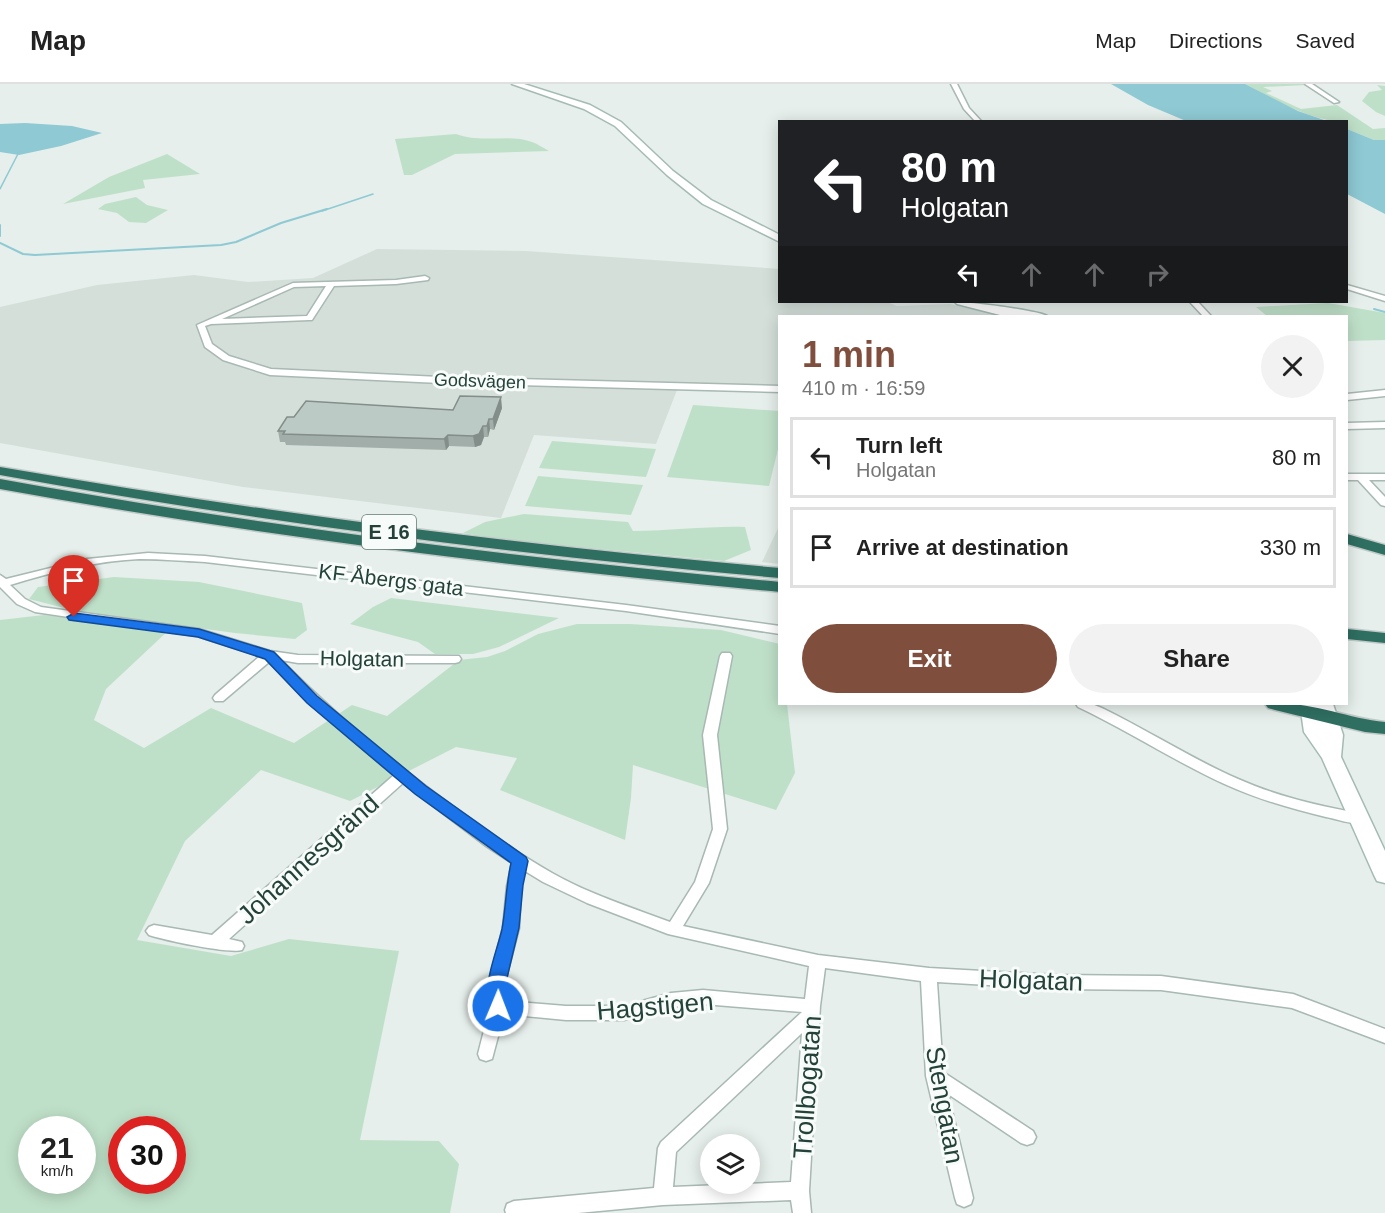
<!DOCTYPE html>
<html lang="en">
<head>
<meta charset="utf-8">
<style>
  :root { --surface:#fff; --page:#f2f2f2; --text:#222; --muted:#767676; --line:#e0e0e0; --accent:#804e3d }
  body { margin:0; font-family:Arial,sans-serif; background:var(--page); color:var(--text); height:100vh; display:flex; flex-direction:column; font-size:22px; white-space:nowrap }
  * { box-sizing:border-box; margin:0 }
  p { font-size:20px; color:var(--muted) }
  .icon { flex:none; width:33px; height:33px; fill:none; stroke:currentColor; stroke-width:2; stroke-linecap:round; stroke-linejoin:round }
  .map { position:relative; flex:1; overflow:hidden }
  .panel { position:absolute; left:778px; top:231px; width:570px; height:390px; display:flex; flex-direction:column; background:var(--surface); border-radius:0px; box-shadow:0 3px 15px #0003 }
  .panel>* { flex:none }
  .top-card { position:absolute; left:778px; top:36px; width:570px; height:183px; border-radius:0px; box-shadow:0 3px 15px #0003; background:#202124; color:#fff; overflow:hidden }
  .tools { position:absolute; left:700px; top:1050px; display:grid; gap:12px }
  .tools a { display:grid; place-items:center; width:60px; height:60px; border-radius:50%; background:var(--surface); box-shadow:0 3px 15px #0003; font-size:30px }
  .speed { position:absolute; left:18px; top:1032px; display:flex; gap:12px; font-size:30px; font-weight:700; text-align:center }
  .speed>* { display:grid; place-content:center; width:78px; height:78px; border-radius:50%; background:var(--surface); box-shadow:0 3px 15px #0003; line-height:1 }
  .speed small { font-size:15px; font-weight:400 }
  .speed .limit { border:9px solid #d22; background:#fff; color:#111 }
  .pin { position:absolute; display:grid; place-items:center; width:51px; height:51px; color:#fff; margin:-62px -26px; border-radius:50% 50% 50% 0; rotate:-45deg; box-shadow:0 0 6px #0007 }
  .pin .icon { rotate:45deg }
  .me { position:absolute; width:66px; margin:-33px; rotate:1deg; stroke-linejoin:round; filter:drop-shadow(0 0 4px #0008) }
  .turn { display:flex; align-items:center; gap:21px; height:126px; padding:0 24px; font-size:27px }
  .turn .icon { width:78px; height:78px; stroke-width:2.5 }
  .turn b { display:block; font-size:42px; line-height:51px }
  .lanes { display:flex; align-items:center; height:57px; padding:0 24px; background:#0003; justify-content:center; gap:30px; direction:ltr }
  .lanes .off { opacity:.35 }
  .round { display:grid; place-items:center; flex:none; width:63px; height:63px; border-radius:32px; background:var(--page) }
  .overview { display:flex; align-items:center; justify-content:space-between; height:102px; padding:0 24px }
  h1 { font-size:36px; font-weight:700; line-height:45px; color:var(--accent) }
  .primary-button { display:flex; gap:12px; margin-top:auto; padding:12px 24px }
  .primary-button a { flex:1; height:69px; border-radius:36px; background:var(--accent); color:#fff; font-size:24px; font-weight:700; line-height:69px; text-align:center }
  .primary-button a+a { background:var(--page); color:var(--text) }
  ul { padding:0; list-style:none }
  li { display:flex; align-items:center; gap:18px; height:81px; margin:0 12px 9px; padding:0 12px; border:3px solid var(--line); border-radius:0px }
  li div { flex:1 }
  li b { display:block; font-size:22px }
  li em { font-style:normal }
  header { display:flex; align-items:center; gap:36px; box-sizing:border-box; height:84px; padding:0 30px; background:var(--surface); border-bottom:2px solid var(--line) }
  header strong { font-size:28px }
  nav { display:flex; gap:33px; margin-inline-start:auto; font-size:21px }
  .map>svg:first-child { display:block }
</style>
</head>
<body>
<header>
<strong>Map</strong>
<nav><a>Map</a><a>Directions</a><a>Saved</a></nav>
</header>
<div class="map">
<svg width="1385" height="1129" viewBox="0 0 1385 1129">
  <rect width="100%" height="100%" fill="#e6efeb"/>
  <path fill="#d4dfda" d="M377 165 526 167 780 185V218H887L897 222 950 220 1005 232H780V305L677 306 656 360 534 351 501 434 243 403 0 359V223L97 201 194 191 248 198 313 194Z
    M780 440V480L762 478Z"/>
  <path fill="#bfe0c8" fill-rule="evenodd" d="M1245 0H1305L1307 1 1263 3 1272 7 1266 9 1301 25 1337 21 1373 45 1385 44V56H1374L1347 45V38C1310 37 1278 17 1245 0Z
    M1377 1 1385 2V32L1376 28 1362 17 1369 8 1382 6Z
    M456 50C483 60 509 49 532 58 538 60 543 64 549 67L455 70 412 91H404L395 55Z
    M167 70 200 90 143 96 145 104 63 120 109 93Z
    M136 113 147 121 168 126 146 139 129 138 117 129 98 125 105 120Z
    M1328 219 1385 229V256L1347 257V232H1267L1256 223Z
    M693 321 780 327V357L769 402 667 393Z
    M552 357 656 365 646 393 539 384Z
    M538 392 643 401 631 431 525 422Z
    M524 430 628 438 633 447C671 447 707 442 745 443L751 466 724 477 508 456 463 449 485 438Z
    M114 493 199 498 302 519 307 546 295 555 235 549 80 528 29 515 38 503Z
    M391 514 559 534 499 563 473 570H435L418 558 350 540 373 523Z
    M44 531 170 545 106 605 94 636 144 664 211 624 294 659 352 621 387 632 459 576 487 573 505 567 538 550 577 540H630L721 546 780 560V620H787L795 689 776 726 633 681 631 714 625 756 500 706 517 674 456 663 350 717 261 686 185 757 137 856 231 872 289 855 399 867 360 1056 439 1057 459 1080 450 1129H0V536ZM32 1046H82V1096H32ZM122 1046H172V1096H122Z"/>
  <path fill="#8ec9d4" d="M1111 0H1245L1298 27 1327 37H1186L1148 21Z
    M25 39 72 42 102 49 61 62 19 71 0 68V40Z
    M1347 45 1374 56H1385V130L1347 110Z"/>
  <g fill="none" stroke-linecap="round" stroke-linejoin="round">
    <path stroke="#8ec9d4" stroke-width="1.5" d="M0 105 20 66
      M322 127 373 110"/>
    <path stroke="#8ec9d4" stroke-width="2" d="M0 141V152
      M0 159 23 170 35 171 221 161 236 158 281 139 327 125
      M1374 225 1385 228"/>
    <defs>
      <path id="street" d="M951 0H957L969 24 982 38H976L964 25Z
        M1305 0H1312L1339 18 1334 19Z
        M425 192 429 194 428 196 396 200 334 202 312 236H309L211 240 205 242 212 260 229 272 271 285 440 293 780 302V308L440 299 270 291 223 276 205 263 197 241 293 199 396 196ZM326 202 307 232 222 235 294 203Z
        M1347 201 1385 212V217L1347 205Z
        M1190 218H1198L1211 232H1203Z
        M1385 306V312L1347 316V310Z
        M1385 338V344L1347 345V339Z
        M1347 390H1385V396H1369L1385 413V422L1381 421 1358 396H1347Z
        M148 469 205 472 626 521 780 542V550L626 527 205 478C183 477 161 475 139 475 95 477 52 488 10 501L25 515 41 523 199 545 270 567 298 571 459 572 461 575 459 578 455 579H298L281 576C334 629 391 677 451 721 483 745 517 769 552 789 589 810 630 823 670 838L695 798 713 745 703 651 720 572 722 569H730L732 572 717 651 727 745 709 799 683 842 818 871 929 884 1056 891 1161 892 1293 910 1385 945V959L1292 924 1161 906 1056 905 937 898 943 988 1033 1047 1036 1053 1033 1059 1027 1061 1021 1059 948 1010 973 1114 971 1120 964 1123 957 1120 955 1114 926 992 921 897 825 884 820 922 809 1107 811 1129H793L791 1116 663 1121 578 1129H506L505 1126 507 1120 514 1117 654 1104 658 1064 661 1058 802 928 703 920 671 923 624 936H566L504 930 492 975 486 977 480 975 478 970 490 923V894L503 844 507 802 512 779 486 762 403 699 229 855 242 858 244 862 242 866C229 870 164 856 149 851L146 847 149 843 154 841 212 851 394 691 308 618 269 578 223 617H215L213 614 215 611 260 572 197 552 35 528 17 520 0 503V491L6 495 87 475ZM525 787 543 798 587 819 668 850 809 882 805 915 703 906 671 909 624 922H566L506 917V894L519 844 521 802ZM802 949 791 1098 673 1103 676 1068Z
        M1076 620H1092L1104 625C1149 647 1192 675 1238 695 1276 712 1316 721 1357 729L1362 730 1364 734 1362 738C1351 741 1337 735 1326 733 1293 725 1260 716 1229 702 1177 679 1129 647 1078 623Z"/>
      <path id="secondary" d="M512 0H524L590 21 621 38 673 87 711 116 780 151V158L703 120 667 91 615 42 584 25Z
        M955 218C966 217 1041 227 1047 232H1004L957 220Z
        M1300 620H1333L1343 651 1341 673 1385 767V799L1377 797 1374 791 1322 674 1304 648Z"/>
      <path id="highway" d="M0 383C259 428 518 461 780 484V494C518 471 259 438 0 391Z
        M0 395C259 442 518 474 780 498V508C518 484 259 452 0 405Z
        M1347 450 1385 461V471L1347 460Z
        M1347 545 1385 549V559L1347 555Z
        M1265 620C1306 615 1345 634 1385 638V650L1365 648 1275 626 1268 624Z"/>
    </defs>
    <use href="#street" stroke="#a8b8b2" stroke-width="3"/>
    <use href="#secondary" stroke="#a4bbb3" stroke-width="3"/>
    <use href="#highway" stroke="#c2cac8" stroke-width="3"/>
    <use href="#street" fill="#fff" fill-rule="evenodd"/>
    <use href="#secondary" fill="#fff" fill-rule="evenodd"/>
    <use href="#highway" fill="#2f6f62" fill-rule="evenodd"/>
  </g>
  <path fill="#a1aea9" d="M502 324 494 346 490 345 488 353H484L481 361 475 363 449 362 446 366 286 361 285 358H280L278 347 294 333Z"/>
  <path fill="#838d89" d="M501 313 502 324 494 346 493 335Z
    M489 335 490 345 488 353 487 342Z
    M483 342 484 353 481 361 475 363 473 352Z
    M448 351 449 362 446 366 444 355Z"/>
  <path fill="#bbcac4" stroke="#838d89" stroke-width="1.5" d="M460 312 501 313 493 335H489L487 342H483L479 350 473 352 448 351 444 355 283 350 285 347H278L287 333H294L306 317 453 326Z"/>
  <path fill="#1a73e8" stroke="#114b97" stroke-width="1.5" d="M74 529 199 545 274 568 317 612 426 702 526 773 528 777 523 801 519 844 507 894V922L504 928 498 930 491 928C480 905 497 868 502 845 506 823 506 801 511 779L415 710 307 619 265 575 198 553 69 536 67 533Z"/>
  <g text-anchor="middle" stroke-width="6" stroke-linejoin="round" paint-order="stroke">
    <g font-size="18" fill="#24423a" stroke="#f7fbf9">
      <text transform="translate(480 297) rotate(2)" y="6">Godsvägen</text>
    </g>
    <rect fill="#f7fbf9" stroke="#637a73" stroke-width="1.5" x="362" y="431" width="54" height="34" rx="4.5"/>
    <g font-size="20" font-weight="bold" fill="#24423a">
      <text x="389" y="455">E 16</text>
    </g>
    <g font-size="21" fill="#24423a" stroke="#f7fbf9">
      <text transform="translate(391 496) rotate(7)" y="7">KF Åbergs gata</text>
      <text transform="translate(362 575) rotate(1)" y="7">Holgatan</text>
    </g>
    <g font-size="26" fill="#24423a" stroke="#f7fbf9">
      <text transform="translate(308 775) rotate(-42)" y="9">Johannesgränd</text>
      <text transform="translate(1031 896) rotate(2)" y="9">Holgatan</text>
      <text transform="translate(655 922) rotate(-5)" y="9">Hagstigen</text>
      <text transform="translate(807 1003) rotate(-86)" y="9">Trollbogatan</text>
      <text transform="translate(945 1021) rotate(80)" y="9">Stengatan</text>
    </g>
  </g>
</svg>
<div class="tools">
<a><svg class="icon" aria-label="layers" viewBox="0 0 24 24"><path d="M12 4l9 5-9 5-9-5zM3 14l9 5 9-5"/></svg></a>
</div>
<div class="speed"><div>21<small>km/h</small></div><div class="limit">30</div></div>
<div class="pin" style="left:74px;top:533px;background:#d93025"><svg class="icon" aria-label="arrive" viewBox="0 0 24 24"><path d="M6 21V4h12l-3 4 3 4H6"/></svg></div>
<svg class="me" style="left:498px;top:922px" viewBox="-20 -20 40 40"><circle r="17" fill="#1a73e8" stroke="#fff" stroke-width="3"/><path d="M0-11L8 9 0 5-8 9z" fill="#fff"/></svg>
<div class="top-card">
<div class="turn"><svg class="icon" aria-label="left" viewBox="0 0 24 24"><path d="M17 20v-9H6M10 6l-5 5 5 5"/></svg><div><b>80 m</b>Holgatan</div></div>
<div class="lanes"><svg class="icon" aria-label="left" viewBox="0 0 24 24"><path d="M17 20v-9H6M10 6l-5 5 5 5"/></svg><svg class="icon off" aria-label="ahead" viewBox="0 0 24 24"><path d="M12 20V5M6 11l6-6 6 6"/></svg><svg class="icon off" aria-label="ahead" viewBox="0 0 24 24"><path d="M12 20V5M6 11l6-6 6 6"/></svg><svg class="icon off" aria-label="right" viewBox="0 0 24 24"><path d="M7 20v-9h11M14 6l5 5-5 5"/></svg></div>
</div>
<section class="panel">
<div class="overview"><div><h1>1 min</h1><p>410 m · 16:59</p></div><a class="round"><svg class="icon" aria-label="close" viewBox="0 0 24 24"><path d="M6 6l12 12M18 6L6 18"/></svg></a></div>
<ul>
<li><svg class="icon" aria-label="left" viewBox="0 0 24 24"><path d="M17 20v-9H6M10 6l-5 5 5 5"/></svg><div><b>Turn left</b><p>Holgatan</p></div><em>80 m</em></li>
<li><svg class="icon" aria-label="arrive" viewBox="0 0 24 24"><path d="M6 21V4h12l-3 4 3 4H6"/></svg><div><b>Arrive at destination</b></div><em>330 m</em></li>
</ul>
<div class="primary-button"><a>Exit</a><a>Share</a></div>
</section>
</div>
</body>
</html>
